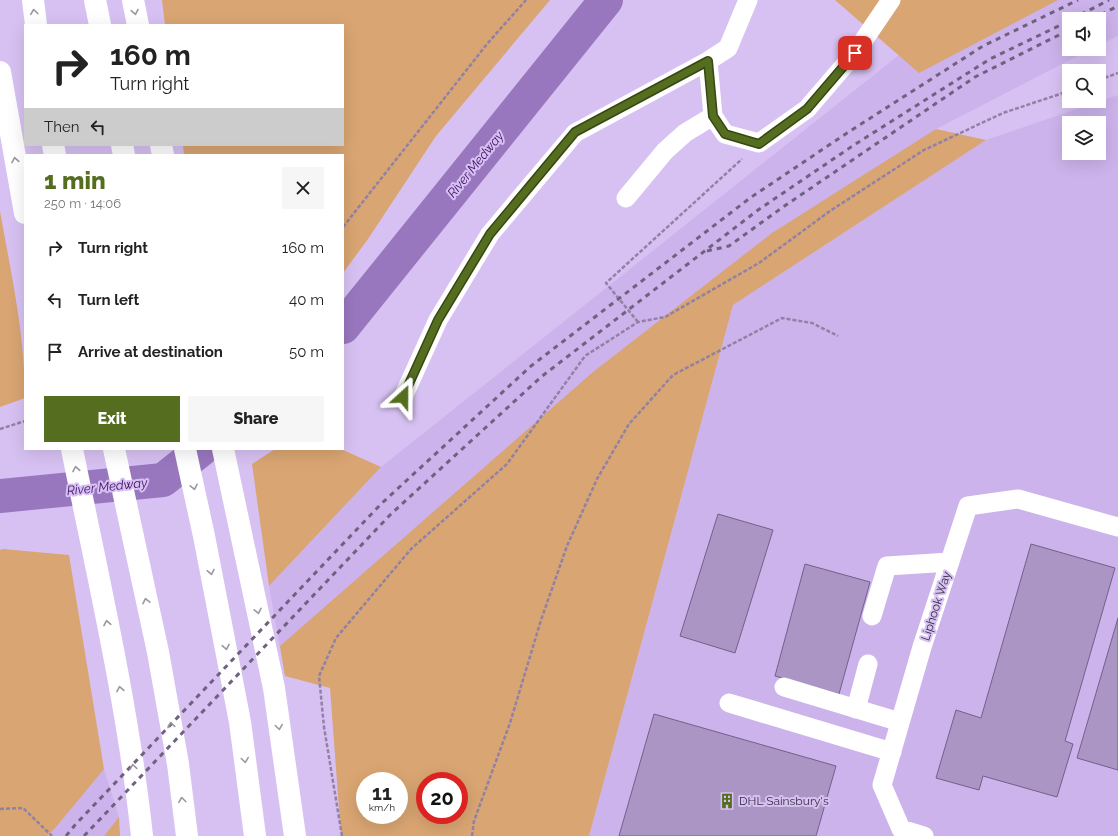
<!DOCTYPE html>
<html lang="en">
<head>
<meta charset="utf-8">
<style>
  :root { --surface:#fff; --page:#f6f6f6; --text:#222; --muted:#767676; --accent:#556d1f }
  body { margin:0; font-family:Raleway,sans-serif; background:var(--page); color:var(--text); height:100vh; display:flex; flex-direction:column; font-size:15px; white-space:nowrap }
  * { box-sizing:border-box; margin:0 }
  p { font-size:13px; color:var(--muted) }
  .icon { flex:none; width:22px; height:22px; fill:none; stroke:currentColor; stroke-width:2; stroke-linecap:round; stroke-linejoin:round }
  .map { position:relative; flex:1; overflow:hidden }
  .panel { position:absolute; left:24px; top:154px; width:320px; height:296px; display:flex; flex-direction:column; background:var(--surface); border-radius:0px; box-shadow:0 4px 16px #0002 }
  .panel>* { flex:none }
  .top-card { position:absolute; left:24px; top:24px; width:320px; height:122px; border-radius:0px; box-shadow:0 4px 16px #0002; background:#fff; color:var(--text); overflow:hidden }
  .tools { position:absolute; left:1062px; top:12px; display:grid; gap:8px }
  .tools a { display:grid; place-items:center; width:44px; height:44px; border-radius:0px; background:var(--surface); box-shadow:0 4px 16px #0002; font-size:20px }
  .speed { position:absolute; left:356px; top:772px; display:flex; gap:8px; font-size:20px; font-weight:700; text-align:center }
  .speed>* { display:grid; place-content:center; width:52px; height:52px; border-radius:50%; background:var(--surface); box-shadow:0 4px 16px #0002; line-height:1 }
  .speed small { font-size:10px; font-weight:400 }
  .speed .limit { border:6px solid #d22; background:#fff; color:#111 }
  .pin { position:absolute; display:grid; place-items:center; width:34px; height:34px; color:#fff; margin:-17px; border-radius:8px; box-shadow:0 2px 6px #0006 }
  .me { position:absolute; width:44px; margin:-22px; rotate:24deg; stroke-linejoin:round; filter:drop-shadow(0 0 3px #0008) }
  .turn { display:flex; align-items:center; gap:14px; height:84px; padding:0 20px; font-size:18px }
  .turn .icon { width:52px; height:52px; stroke-width:2.5 }
  .turn b { display:block; font-size:28px; line-height:34px }
  .then { display:flex; align-items:center; height:38px; padding:0 20px; background:#0003; gap:8px; font-size:15px }
  .round { display:grid; place-items:center; flex:none; width:42px; height:42px; border-radius:0px; background:var(--page) }
  .overview { display:flex; align-items:center; justify-content:space-between; height:68px; padding:0 20px }
  h1 { font-size:24px; font-weight:800; line-height:30px; color:var(--accent) }
  .cta { display:flex; gap:8px; margin-top:auto; padding:8px 20px }
  .cta a { flex:1; height:46px; border-radius:0px; background:var(--accent); color:#fff; font-size:16px; font-weight:800; line-height:46px; text-align:center }
  .cta a+a { background:var(--page); color:var(--text) }
  ul { padding:0; list-style:none }
  li { display:flex; align-items:center; gap:12px; height:52px; padding:0 20px }
  li div { flex:1 }
  li b { display:block; font-size:15px }
  li em { font-style:normal }
  .map>svg:first-child { display:block }
</style>
</head>
<body>
<div class="map">
<svg width="1118" height="836" viewBox="0 0 1118 836">
  <rect width="100%" height="100%" fill="#d7c1f2"/>
  <path fill="#ccb3eb" fill-rule="evenodd" d="M994 0H1118V36L1099 45V19H1069V49H1091L936 129 285 676 269 586 381 467 899 55Z
    M1118 95V836H589L733 305 986 140ZM1069 123H1099V153H1069Z
    M104 769 119 817 104 836H41Z"/>
  <path fill="#d9a572" fill-rule="evenodd" d="M162 0H550L436 136 368 239 343 273V155H184L183 145H343V25H165Z
    M835 0H1058L919 73Z
    M936 129 986 140 733 305 589 836H341L330 688 285 676 280 646 593 372 772 233ZM365 781H399V815H365ZM425 781H459V815H425Z
    M0 211C11 273 25 335 25 398L0 407Z
    M275 449H341L381 467 269 586 252 464Z
    M3 549 69 555 104 769 56 827 47 836H0V550Z
    M119 817 120 836H104Z"/>
  <g fill="none" stroke-linecap="round" stroke-linejoin="round">
    <path stroke="#9977bf" stroke-width="34" d="M343 327 606 0
      M0 496 163 480 202 449"/>
  </g>
  <path fill="#ab95c5" stroke="#735f8b" d="M718 514 773 530 735 653 680 636Z
    M1031 544 1115 568 1065 741 1073 744 1057 797 983 776 979 790 936 778 956 710 981 718Z
    M805 564 870 582 839 694 775 676Z
    M1118 618V770L1077 758Z
    M654 714 836 766 816 836H619Z"/>
  <g fill="none" stroke-linecap="round" stroke-linejoin="round">
    <path stroke="#9181a5" stroke-width="2.5" stroke-dasharray="4 2" stroke-linecap="butt" d="M1099 80 1118 73
      M343 227 487 44 526 0
      M638 322 606 283 742 159
      M0 429 25 421
      M0 809 23 808 52 836
      M342 836 324 727 319 676 336 638 411 549 507 464 585 356 638 322 665 317 759 263 830 211 924 150 1003 113 1069 91
      M472 836 474 821 510 723 541 620 567 546 597 479 629 424 673 375 782 318 812 323 838 336"/>
    <path stroke="#fff" stroke-width="19" d="M708 61 713 116 725 134 759 143 807 109 855 53 891 0
      M626 198 665 151 685 133 713 116
      M403 397 438 320 490 234 575 133 708 61 728 48 748 0
      M872 616 887 566 950 562
      M784 687 900 722
      M729 703 892 752
      M856 709 868 664
      M924 836 901 829 882 785 922 647 968 506 1018 499 1118 527"/>
    <path stroke="#fff" stroke-width="22" d="M33 0 36 25
      M95 0 100 25
      M133 0 138 25
      M0 72 25 213
      M53 145 55 155
      M122 145 124 155
      M161 145 163 155
      M72 449C98 577 128 706 142 836
      M114 449 158 652 178 764 187 836
      M185 449 204 536 240 722 255 836
      M223 449 274 688 295 836"/>
    <path stroke="#6f617f" stroke-width="3" stroke-dasharray="5 5" stroke-linecap="butt" d="M1072 19 1109 0
      M1092 19 1118 6
      M707 251 729 246 783 207 975 77 1069 30
      M66 836 75 825 381 504 531 366 750 198 847 133 983 46 1078 0
      M84 836 391 514 541 377 758 210 854 145 990 59 1069 21"/>
  </g>
  <defs><path id="oneway-chevron" d="M-2-3.5L2.5 0L-2 3.5" fill="none" stroke-width="1.6" stroke-linecap="round" stroke-linejoin="round"/></defs>
  <g stroke="#9b96a0">
    <use href="#oneway-chevron" transform="translate(34 12) rotate(-97)"/>
    <use href="#oneway-chevron" transform="translate(135 12) rotate(79)"/>
    <use href="#oneway-chevron" transform="translate(15 160) rotate(-100)"/>
    <use href="#oneway-chevron" transform="translate(76 469) rotate(-101)"/>
    <use href="#oneway-chevron" transform="translate(194 487) rotate(78)"/>
    <use href="#oneway-chevron" transform="translate(211 572) rotate(79)"/>
    <use href="#oneway-chevron" transform="translate(146 601) rotate(-102)"/>
    <use href="#oneway-chevron" transform="translate(258 611) rotate(78)"/>
    <use href="#oneway-chevron" transform="translate(107 623) rotate(-101)"/>
    <use href="#oneway-chevron" transform="translate(226 647) rotate(79)"/>
    <use href="#oneway-chevron" transform="translate(120 689) rotate(-100)"/>
    <use href="#oneway-chevron" transform="translate(171 725) rotate(-101)"/>
    <use href="#oneway-chevron" transform="translate(279 727) rotate(82)"/>
    <use href="#oneway-chevron" transform="translate(245 760) rotate(82)"/>
    <use href="#oneway-chevron" transform="translate(133 767) rotate(-99)"/>
    <use href="#oneway-chevron" transform="translate(182 800) rotate(-97)"/>
  </g>
  <g fill="none" stroke-linecap="round" stroke-linejoin="round">
    <defs>
      <path id="route" d="M403 397 438 320 490 234 575 132 708 61 713 116 725 134 759 144 807 109 855 53"/>
    </defs>
    <use href="#route" stroke="#374714" stroke-width="10"/>
    <use href="#route" stroke="#556d1f" stroke-width="7"/>
  </g>
  <defs>
    <symbol id="building-bare" viewBox="-9 -9 18 18"><path d="M-4-6H4V6H1V3H-1V6H-4ZM-2.5-4.3h1.7v1.8h-1.7ZM.8-4.3h1.7v1.8H.8ZM-2.5-1h1.7V.8h-1.7ZM.8-1h1.7V.8H.8Z" fill="#556d1f" stroke="#d7c1f2" stroke-width="2.5" paint-order="stroke"/></symbol>
  </defs>
  <g fill-rule="evenodd">
    <use href="#building-bare" x="716" y="790" width="22" height="22"/>
  </g>
  <g text-anchor="middle" stroke-width="4" stroke-linejoin="round" paint-order="stroke">
    <g font-size="12" fill="#372e42" stroke="#d7c1f2">
      <text transform="translate(936 606) rotate(-72)" y="4">Liphook Way</text>
    </g>
    <g font-size="12" fill="#372e42" stroke="#d7c1f2" text-anchor="start">
      <text x="739" y="805">DHL Sainsbury's</text>
    </g>
    <g font-size="13" font-style="italic" fill="#431169" stroke="#d7c1f2">
      <text transform="translate(475 164) rotate(-51)" y="5">River Medway</text>
      <text transform="translate(107 486) rotate(-6)" y="5">River Medway</text>
    </g>
  </g>
</svg>
<div class="tools">
<a><svg class="icon" aria-label="sound" viewBox="0 0 24 24"><path d="M4 9h4l5-4v14l-5-4H4zM17 9q2 3 0 6"/></svg></a>
<a><svg class="icon" aria-label="search" viewBox="0 0 24 24"><circle cx="10" cy="10" r="6"/><path d="M15 15l6 6"/></svg></a>
<a><svg class="icon" aria-label="layers" viewBox="0 0 24 24"><path d="M12 4l9 5-9 5-9-5zM3 14l9 5 9-5"/></svg></a>
</div>
<div class="speed"><div>11<small>km/h</small></div><div class="limit">20</div></div>
<div class="pin" style="left:855px;top:53px;background:#d93025"><svg class="icon" aria-label="arrive" viewBox="0 0 24 24"><path d="M6 21V4h12l-3 4 3 4H6"/></svg></div>
<svg class="me" style="left:403px;top:397px" viewBox="-20 -20 40 40"><path d="M0-17L14 15 0 8-14 15z" fill="#556d1f" stroke="#fff" stroke-width="4"/></svg>
<div class="top-card">
<div class="turn"><svg class="icon" aria-label="right" viewBox="0 0 24 24"><path d="M7 20v-9h11M14 6l5 5-5 5"/></svg><div><b>160 m</b>Turn right</div></div>
<div class="then">Then<svg class="icon" aria-label="left" viewBox="0 0 24 24"><path d="M17 20v-9H6M10 6l-5 5 5 5"/></svg></div>
</div>
<section class="panel">
<div class="overview"><div><h1>1 min</h1><p>250 m · 14:06</p></div><a class="round"><svg class="icon" aria-label="close" viewBox="0 0 24 24"><path d="M6 6l12 12M18 6L6 18"/></svg></a></div>
<ul>
<li><svg class="icon" aria-label="right" viewBox="0 0 24 24"><path d="M7 20v-9h11M14 6l5 5-5 5"/></svg><div><b>Turn right</b></div><em>160 m</em></li>
<li><svg class="icon" aria-label="left" viewBox="0 0 24 24"><path d="M17 20v-9H6M10 6l-5 5 5 5"/></svg><div><b>Turn left</b></div><em>40 m</em></li>
<li><svg class="icon" aria-label="arrive" viewBox="0 0 24 24"><path d="M6 21V4h12l-3 4 3 4H6"/></svg><div><b>Arrive at destination</b></div><em>50 m</em></li>
</ul>
<div class="cta"><a>Exit</a><a>Share</a></div>
</section>
</div>
</body>
</html>
